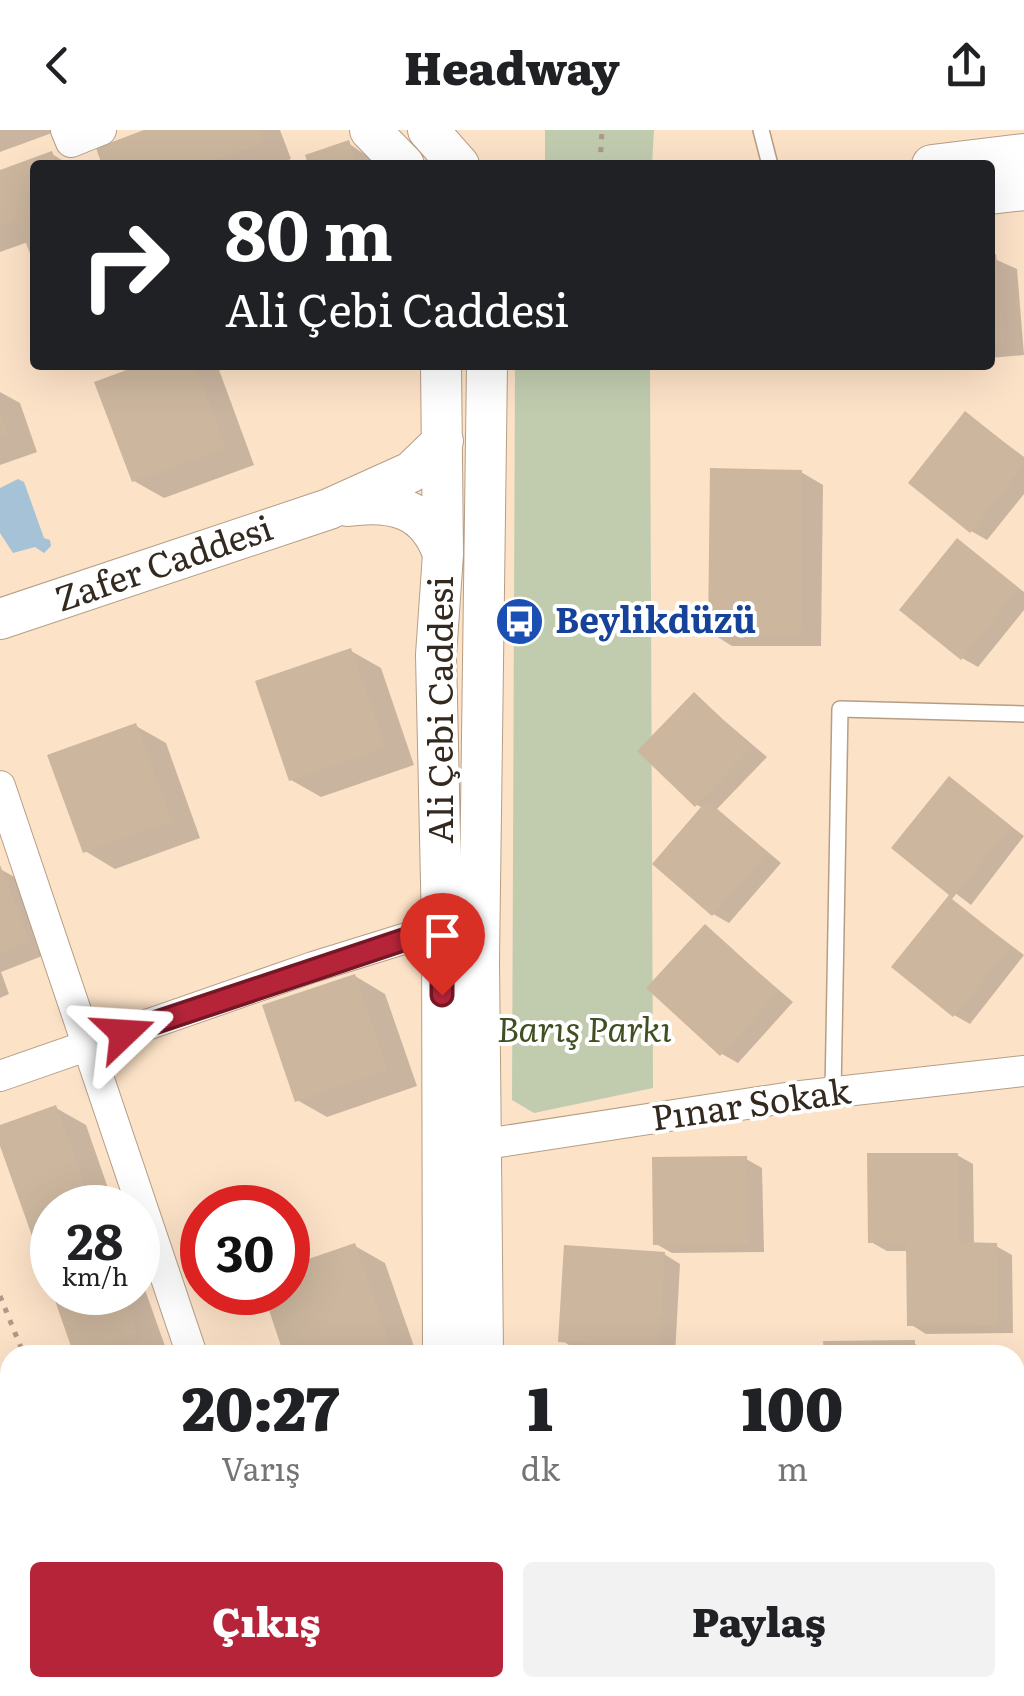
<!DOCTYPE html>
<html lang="tr">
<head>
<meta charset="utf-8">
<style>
  :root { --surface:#fff; --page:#f2f2f2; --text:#202124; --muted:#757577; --accent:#b62439 }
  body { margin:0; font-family:Literata,serif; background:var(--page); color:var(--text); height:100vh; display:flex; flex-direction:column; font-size:38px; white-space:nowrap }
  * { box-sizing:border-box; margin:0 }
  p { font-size:32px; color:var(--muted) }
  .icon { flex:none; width:55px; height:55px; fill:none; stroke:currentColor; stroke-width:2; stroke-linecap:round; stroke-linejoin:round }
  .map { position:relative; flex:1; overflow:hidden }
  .side { position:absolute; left:0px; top:1215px; width:1025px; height:352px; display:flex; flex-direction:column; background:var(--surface); border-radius:30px 30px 0 0; box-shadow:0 10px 40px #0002 }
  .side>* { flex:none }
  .top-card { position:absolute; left:30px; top:30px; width:965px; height:210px; border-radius:10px; box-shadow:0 10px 40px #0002; background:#202124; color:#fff; overflow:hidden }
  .speed { position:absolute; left:30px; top:1055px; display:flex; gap:20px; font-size:50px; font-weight:700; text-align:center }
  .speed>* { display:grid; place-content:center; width:130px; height:130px; border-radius:50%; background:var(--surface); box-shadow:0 10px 40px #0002; line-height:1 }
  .speed small { font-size:25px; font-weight:400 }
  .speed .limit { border:15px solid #d22; background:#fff; color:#111 }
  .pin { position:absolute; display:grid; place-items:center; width:85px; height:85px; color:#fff; margin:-102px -42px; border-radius:50% 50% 50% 0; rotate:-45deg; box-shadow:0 0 10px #0007 }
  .pin .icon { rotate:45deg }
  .me { position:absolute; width:110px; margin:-55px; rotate:70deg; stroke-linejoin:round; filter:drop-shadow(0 0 8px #0008) }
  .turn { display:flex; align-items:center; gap:35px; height:210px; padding:0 30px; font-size:45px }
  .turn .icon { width:130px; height:130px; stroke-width:2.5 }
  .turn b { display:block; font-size:70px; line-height:85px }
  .eta { display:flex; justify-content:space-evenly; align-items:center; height:170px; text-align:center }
  .eta b { font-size:60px; font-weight:800; line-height:70px }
  .cta { display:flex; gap:20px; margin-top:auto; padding:20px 30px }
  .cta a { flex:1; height:115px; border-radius:10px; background:var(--accent); color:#fff; font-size:40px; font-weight:800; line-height:115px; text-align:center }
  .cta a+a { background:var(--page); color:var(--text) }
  header { display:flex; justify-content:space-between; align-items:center; height:130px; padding:0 30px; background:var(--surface); font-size:45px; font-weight:800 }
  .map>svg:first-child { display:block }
</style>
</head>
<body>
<header><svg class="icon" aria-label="back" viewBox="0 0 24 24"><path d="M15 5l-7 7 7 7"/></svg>Headway<svg class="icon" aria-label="share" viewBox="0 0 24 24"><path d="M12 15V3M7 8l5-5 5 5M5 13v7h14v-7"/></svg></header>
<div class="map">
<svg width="1024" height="1566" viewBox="0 0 1024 1566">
  <rect width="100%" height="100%" fill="#fce2c7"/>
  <path fill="#c1ccaf" d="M545 0H654L652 35H545Z
    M515 235H650L653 958 534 983 512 970Z
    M511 1558H994V1566H511Z"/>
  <path fill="#a6c2d6" d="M18 349 24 352 44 408 50 410 51 416 44 423 35 417 13 423 0 403V358Z"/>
  <path fill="#0003" d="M0 0H60L0 22Z
    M151 0H280L291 29 274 35H105Z
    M348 13 380 35H311Z
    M52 24 70 35H35V131L28 112 0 122V43Z
    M990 127 1017 139 1024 225 990 228Z
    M147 235 218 237 254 335 164 368 134 351Z
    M848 235H915L857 240Z
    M0 262 20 273 37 322 0 335Z
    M966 284 1024 327V364L987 410 971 401Z
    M801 342 823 355 821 516H732L711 503Z
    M957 411 1024 462V480L978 537 962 528Z
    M351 521 381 538 414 635 321 667 291 650Z
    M694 565 767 627 717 679 781 733 729 793 713 784 703 678 697 675Z
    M136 596 166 613 200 708 115 739 85 721Z
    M949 649 1024 706 971 775 895 717Z
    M0 739 22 751 50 823 1 842 9 864 0 868Z
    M949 769 1024 825 970 894 954 885Z
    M705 797 793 872 738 933 722 924Z
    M355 846 385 864 417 956 327 987 297 970Z
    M56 978 86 995 115 1078H52V1156L0 1008V997Z
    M957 1025 973 1034 974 1115 996 1116 1012 1125 1013 1203 926 1204 910 1194 909 1121H887L871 1112Z
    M746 1029 762 1038 764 1122 672 1123 656 1114Z
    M355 1116 385 1133 417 1225H287L288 1139Z
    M664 1124 680 1134 675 1225 577 1220 561 1210Z
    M138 1140 166 1219 150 1225 76 1223 55 1162H138Z
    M914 1213 930 1225H826Z
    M10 1304V1394L0 1397V1307Z
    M37 1558H136L114 1566H52Z"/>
  <path fill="#ccb69e" d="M144 0H258L263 12 202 35H102L96 18Z
    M349 10 357 35H308L305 25Z
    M52 21 57 35H35V137L17 89 0 95V40Z
    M996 124 1005 214 990 215V125Z
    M140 235H195L226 318 132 352 94 252Z
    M965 281 1024 328V335L970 403 908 353Z
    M0 283 9 306 0 308Z
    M710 338 802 340 801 506 708 505Z
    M957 408 1019 458 961 530 899 480Z
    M351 518 386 618 289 651 255 551Z
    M694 562 752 617 695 677 637 621Z
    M136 593 172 691 83 723 47 625Z
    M949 646 1011 696 952 769 1011 816 953 887 891 837 949 765 891 718Z
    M707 670 767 723 712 786 652 734Z
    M0 735 30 811 0 823Z
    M705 794 779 861 720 926 646 858Z
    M355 844 388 940 295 972 262 875Z
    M56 975 93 1078H52V1162L0 1016V995Z
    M867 1023H958L959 1112 997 1113 998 1195 907 1196 906 1113H868Z
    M747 1026 748 1115H653L652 1027Z
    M355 1113 391 1217 369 1225H284L263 1162H288V1136Z
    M564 1115 665 1122 659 1218 558 1212Z
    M52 1162H123L137 1203 74 1225Z
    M915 1210V1225H824L823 1211Z
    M10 1301V1367L0 1370V1305Z
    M10 1451V1503L0 1478V1455Z"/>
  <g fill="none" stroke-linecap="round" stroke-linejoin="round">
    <defs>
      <path id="lane" d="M761 0 770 35
        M833 963 840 579 1024 584"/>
      <path id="street" d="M66 0 71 12 101 0
        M0 656 192 1225
        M0 946 313 837 442 797
        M479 1015 792 967 1024 941
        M0 1430 10 1426"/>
      <path id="secondary" d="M370 0 404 35
        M428 0 459 35
        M932 35 1024 24
        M990 64 1024 60
        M441 235 443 424 436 525 442 797 443 1225
        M348 376C393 370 427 378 443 424
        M0 489 329 379 411 342 443 311
        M483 1225 479 831 487 235
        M446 1558V1566
        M484 1566V1558"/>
    </defs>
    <use href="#lane" stroke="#b69e85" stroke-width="18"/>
    <use href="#street" stroke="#b69e85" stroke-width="32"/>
    <use href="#secondary" stroke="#b69e85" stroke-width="42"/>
    <path stroke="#ad9985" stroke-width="5" stroke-dasharray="5 8" stroke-linecap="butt" d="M600 35 602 0
      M0 1166 24 1225
      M0 1247 10 1243"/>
    <use href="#lane" stroke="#fff" stroke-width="15"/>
    <use href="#street" stroke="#fff" stroke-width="30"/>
    <use href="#secondary" stroke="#fff" stroke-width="40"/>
  </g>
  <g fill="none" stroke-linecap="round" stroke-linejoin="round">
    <defs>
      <path id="route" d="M124 903 442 797V865"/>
    </defs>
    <use href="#route" stroke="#761725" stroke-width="25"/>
    <use href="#route" stroke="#b62439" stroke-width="18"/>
  </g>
  <defs>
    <symbol id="bus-disc" viewBox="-11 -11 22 22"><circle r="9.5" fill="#1a4fb4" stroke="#fff"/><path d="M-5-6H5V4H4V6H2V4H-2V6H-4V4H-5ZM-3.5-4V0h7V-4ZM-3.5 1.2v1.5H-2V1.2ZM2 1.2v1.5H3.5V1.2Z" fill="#fff"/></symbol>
  </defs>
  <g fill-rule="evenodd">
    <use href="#bus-disc" x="492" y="464" width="55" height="55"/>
  </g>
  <g text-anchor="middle" stroke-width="8" stroke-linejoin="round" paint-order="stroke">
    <g font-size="35" fill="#33291f" stroke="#fff">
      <text transform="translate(164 434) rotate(-19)" y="12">Zafer Caddesi</text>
      <text transform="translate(441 580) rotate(-90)" y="12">Ali Çebi Caddesi</text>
      <text transform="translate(751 975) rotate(-8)" y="12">Pınar Sokak</text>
    </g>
    <g font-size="35" font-weight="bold" fill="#164399" stroke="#fff" text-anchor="start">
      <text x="555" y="503">Beylikdüzü</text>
    </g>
    <g font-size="35" font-style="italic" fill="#415022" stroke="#fff">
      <text x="584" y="912">Barış Parkı</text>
    </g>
  </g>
</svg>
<div class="speed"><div>28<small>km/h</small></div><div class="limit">30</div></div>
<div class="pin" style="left:442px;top:865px;background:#d93025"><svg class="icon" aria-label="arrive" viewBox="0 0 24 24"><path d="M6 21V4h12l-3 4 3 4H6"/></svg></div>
<svg class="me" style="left:124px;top:903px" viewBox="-20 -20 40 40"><path d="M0-17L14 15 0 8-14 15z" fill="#b62439" stroke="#fff" stroke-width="4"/></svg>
<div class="top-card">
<div class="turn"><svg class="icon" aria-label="right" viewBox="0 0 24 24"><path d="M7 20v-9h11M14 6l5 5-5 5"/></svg><div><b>80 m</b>Ali Çebi Caddesi</div></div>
</div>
<section class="side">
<div class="eta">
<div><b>20:27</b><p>Varış</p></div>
<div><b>1</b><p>dk</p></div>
<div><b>100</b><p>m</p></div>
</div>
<div class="cta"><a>Çıkış</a><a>Paylaş</a></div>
</section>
</div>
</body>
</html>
